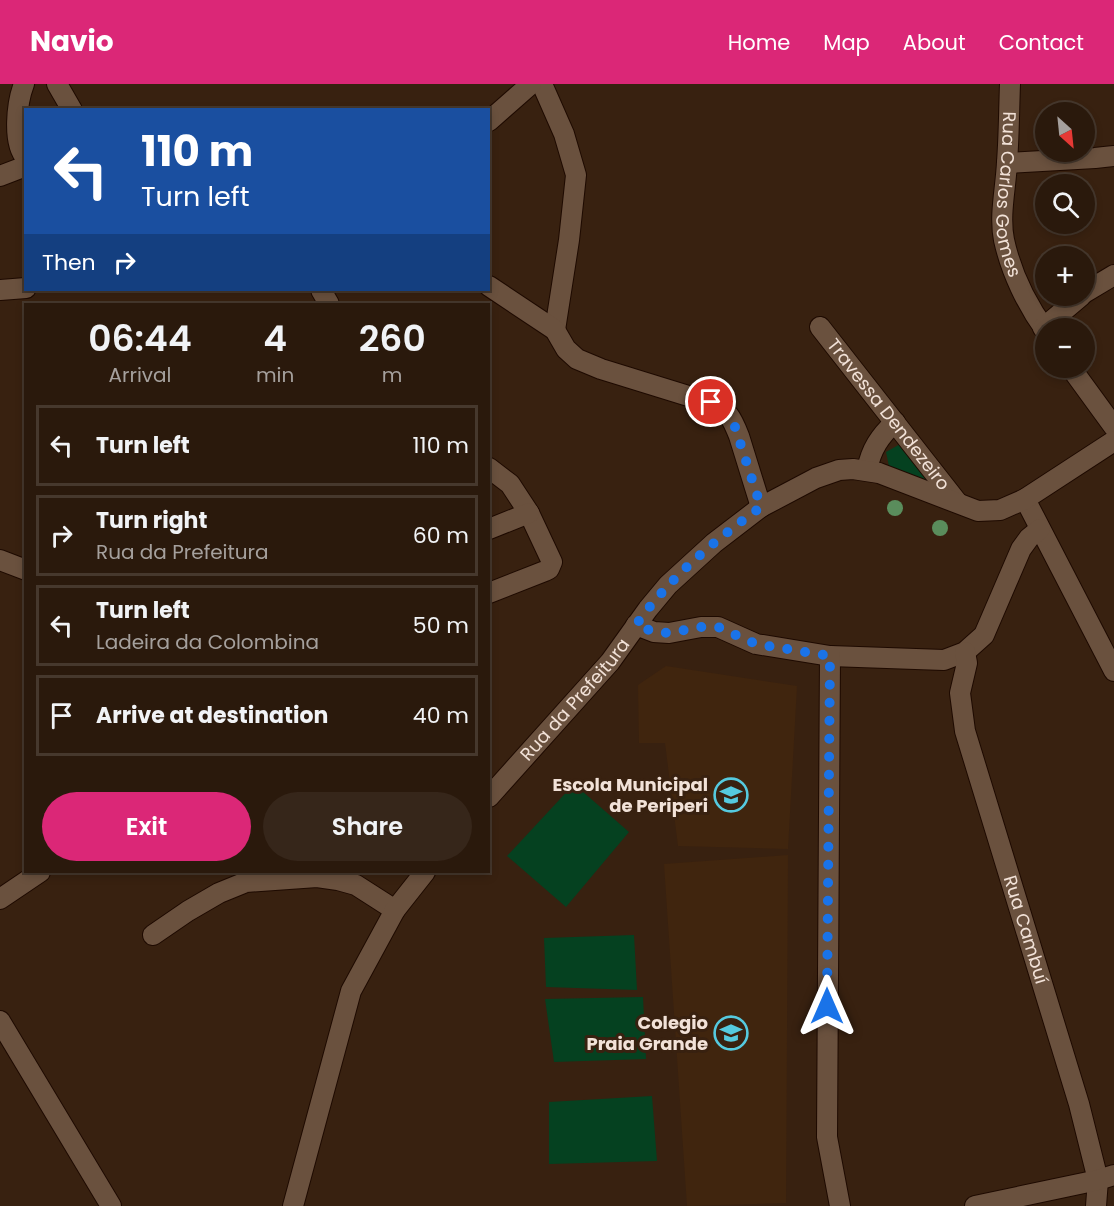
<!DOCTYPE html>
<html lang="en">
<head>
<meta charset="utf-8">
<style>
  :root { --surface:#2a190c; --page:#36261a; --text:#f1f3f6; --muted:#a5a09d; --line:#46382d; --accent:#db2777 }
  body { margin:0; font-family:Poppins,sans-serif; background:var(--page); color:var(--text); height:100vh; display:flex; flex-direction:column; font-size:22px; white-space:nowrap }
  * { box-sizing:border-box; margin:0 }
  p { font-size:20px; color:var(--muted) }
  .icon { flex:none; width:33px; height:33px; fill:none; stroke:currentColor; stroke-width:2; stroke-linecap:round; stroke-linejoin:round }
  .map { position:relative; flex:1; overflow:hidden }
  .side { position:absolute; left:24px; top:219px; width:466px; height:570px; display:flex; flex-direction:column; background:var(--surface); border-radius:0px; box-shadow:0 3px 9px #0003,0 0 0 2px var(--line) }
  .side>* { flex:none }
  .guide { position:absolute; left:24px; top:24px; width:466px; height:183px; border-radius:0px; box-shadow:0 3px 9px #0003,0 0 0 2px var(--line); background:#1a4fa0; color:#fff; overflow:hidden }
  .needle { width:39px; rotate:153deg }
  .buttons { position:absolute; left:1035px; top:18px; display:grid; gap:12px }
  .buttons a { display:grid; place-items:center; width:60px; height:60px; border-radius:50%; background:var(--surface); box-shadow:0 3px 9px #0003,0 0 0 2px var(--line); font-size:30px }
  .pin { position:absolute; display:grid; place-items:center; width:51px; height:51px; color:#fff; margin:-26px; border:3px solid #fff; border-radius:50%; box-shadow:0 2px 6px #0007 }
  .me { position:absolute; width:66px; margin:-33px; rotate:0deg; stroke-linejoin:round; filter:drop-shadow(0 0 4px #0008) }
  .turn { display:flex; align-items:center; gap:21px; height:126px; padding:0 18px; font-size:27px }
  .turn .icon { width:78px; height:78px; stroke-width:2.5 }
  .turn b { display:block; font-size:42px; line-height:51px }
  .then { display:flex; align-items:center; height:57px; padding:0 18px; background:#0003; gap:12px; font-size:22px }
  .eta { display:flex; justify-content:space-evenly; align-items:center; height:102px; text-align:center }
  .eta b { font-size:36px; font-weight:600; line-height:42px }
  .action { display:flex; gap:12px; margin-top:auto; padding:12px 18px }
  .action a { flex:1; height:69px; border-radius:36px; background:var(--accent); color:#fff; font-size:24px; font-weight:600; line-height:69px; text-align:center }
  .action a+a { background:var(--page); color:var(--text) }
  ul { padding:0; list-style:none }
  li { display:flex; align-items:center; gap:18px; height:81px; margin:0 12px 9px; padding:0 6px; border:3px solid var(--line); border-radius:0px }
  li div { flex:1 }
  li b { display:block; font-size:22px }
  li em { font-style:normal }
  header { display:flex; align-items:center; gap:36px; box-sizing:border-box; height:84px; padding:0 30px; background:var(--accent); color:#fff }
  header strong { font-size:28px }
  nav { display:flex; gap:33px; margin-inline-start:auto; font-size:21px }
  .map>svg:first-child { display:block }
</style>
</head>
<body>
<header>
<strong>Navio</strong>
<nav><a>Home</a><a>Map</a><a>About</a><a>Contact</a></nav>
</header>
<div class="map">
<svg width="1114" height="1122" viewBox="0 0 1114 1122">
  <rect width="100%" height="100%" fill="#382110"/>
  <path fill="#40250e" d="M666 582 797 602 788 765 678 762 665 659H639L638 601Z
    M788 771 786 1119 687 1122 664 780Z"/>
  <path fill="#054120" d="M902 359 948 404 890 387 886 368Z
    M574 700 629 748 566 823 507 772Z
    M634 851 637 906 546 903 544 854Z
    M643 913 646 975 554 978 545 915Z
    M652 1012 657 1077 549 1080V1018Z"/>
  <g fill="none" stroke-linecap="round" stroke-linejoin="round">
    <defs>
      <g id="minor">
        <path d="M24 0C17 18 12 59 26 74"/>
        <path d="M57 0 72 26"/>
        <path d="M542 0 564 50 576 91 569 156 555 246"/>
        <path id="s1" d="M1010 0C1009 26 1009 52 1007 78 1006 103 999 131 1004 156 1011 188 1027 221 1046 247"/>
        <path d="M489 37 531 0"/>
        <path d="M1007 79 1095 74 1114 72"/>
        <path d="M0 92 26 82"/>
        <path d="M489 202 555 246 566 265 577 275 601 285 711 319C728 326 732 334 739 352L761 423"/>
        <path d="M0 206 26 204"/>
        <path d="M321 206 329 220"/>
        <path d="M1084 209 1114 191"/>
        <path id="s2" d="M820 243 957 418"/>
        <path d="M1043 244 1081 212"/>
        <path d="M1071 284 1114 343"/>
        <path d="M489 384 510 400 529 429 552 478 549 485 545 487 489 509"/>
        <path d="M867 386C871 365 880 352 895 338"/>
        <path d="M1025 415 1114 587"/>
        <path d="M489 445 529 429"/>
        <path d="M0 476 26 486"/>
        <path d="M636 541 654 548 669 549 701 543H718L756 560 830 572 944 576 965 568 984 551 1021 465 1029 454 1040 445"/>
        <path id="s3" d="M965 568 967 579 960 609 965 647 1079 1020 1098 1096 1096 1122"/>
        <path d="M830 572 827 1053 840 1122"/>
        <path id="s4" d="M489 713 610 578 648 525 668 501 714 459 761 423 816 394 839 386 853 385 879 389 978 427 1000 426 1025 415 1114 357"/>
        <path d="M0 815 40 788"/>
        <path d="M153 851 188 827 219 809 246 798 317 793 338 796 356 801 395 826"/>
        <path d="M0 937 111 1122"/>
        <path d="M293 1122 351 907 395 826 425 788"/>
        <path d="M975 1122 1098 1096 1114 1091"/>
      </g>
    </defs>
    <use href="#minor" stroke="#1e0a00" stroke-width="22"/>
    <use href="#minor" stroke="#6a513e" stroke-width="20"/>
  </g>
  <g fill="#5a8d5c">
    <circle cx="895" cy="424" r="8"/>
    <circle cx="940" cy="444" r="8"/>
  </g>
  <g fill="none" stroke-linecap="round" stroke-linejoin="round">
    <path stroke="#1a73e8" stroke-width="10" stroke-dasharray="0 18" d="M711 318 723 324 734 340 761 423C714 457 670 493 636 541L654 548 669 549 701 543H718L756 560 830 572 827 922"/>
  </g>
  <defs>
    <symbol id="school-ring" viewBox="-11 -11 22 22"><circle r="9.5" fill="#382110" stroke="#55cadf" stroke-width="1.5"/><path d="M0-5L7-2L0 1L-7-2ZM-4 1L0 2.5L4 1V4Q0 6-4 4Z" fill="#55cadf"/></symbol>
  </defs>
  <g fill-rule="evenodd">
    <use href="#school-ring" x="712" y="692" width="38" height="38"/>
    <use href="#school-ring" x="712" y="930" width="38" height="38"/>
  </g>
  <g text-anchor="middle" stroke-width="6" stroke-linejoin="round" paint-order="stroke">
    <g font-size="18" fill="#f2e2d8" stroke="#382110">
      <text dy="6" stroke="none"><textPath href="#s1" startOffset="111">Rua Carlos Gomes</textPath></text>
      <text dy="6" stroke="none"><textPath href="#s2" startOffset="111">Travessa Dendezeiro</textPath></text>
      <text dy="6" stroke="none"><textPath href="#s4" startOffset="130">Rua da Prefeitura</textPath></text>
      <text dy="6" stroke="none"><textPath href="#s3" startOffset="288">Rua Cambuí</textPath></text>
    </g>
    <g font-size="18" font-weight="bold" fill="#f2e2d8" stroke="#382110" text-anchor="end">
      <text x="708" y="707">Escola Municipal<tspan x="708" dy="21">de Periperi</tspan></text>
      <text x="708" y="945">Colegio<tspan x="708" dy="21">Praia Grande</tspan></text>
    </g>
  </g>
</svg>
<div class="buttons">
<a><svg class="needle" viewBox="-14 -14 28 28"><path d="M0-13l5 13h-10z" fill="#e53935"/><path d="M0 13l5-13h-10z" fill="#a5a09d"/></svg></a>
<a><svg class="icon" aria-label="search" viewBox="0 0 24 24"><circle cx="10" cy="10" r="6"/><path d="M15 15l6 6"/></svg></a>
<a>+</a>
<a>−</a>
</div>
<div class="pin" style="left:711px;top:318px;background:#d93025"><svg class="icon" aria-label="arrive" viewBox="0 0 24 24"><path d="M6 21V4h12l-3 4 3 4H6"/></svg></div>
<svg class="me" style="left:827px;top:922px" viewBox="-20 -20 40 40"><path d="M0-17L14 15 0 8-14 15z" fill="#1a73e8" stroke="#fff" stroke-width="4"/></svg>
<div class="guide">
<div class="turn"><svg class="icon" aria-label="left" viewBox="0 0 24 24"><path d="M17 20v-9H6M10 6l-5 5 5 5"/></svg><div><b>110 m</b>Turn left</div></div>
<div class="then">Then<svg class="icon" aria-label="right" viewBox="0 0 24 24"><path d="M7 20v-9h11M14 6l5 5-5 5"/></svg></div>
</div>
<section class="side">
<div class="eta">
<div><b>06:44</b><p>Arrival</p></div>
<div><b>4</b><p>min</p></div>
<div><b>260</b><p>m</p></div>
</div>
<ul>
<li><svg class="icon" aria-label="left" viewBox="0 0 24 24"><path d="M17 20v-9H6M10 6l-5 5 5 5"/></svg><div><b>Turn left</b></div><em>110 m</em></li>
<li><svg class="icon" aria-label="right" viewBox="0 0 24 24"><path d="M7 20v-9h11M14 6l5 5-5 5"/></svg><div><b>Turn right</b><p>Rua da Prefeitura</p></div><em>60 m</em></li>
<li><svg class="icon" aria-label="left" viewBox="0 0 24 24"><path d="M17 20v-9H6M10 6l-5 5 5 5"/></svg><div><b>Turn left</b><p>Ladeira da Colombina</p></div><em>50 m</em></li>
<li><svg class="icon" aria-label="arrive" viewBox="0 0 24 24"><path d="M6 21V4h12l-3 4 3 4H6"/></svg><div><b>Arrive at destination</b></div><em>40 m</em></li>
</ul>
<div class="action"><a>Exit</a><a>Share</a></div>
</section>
</div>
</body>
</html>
